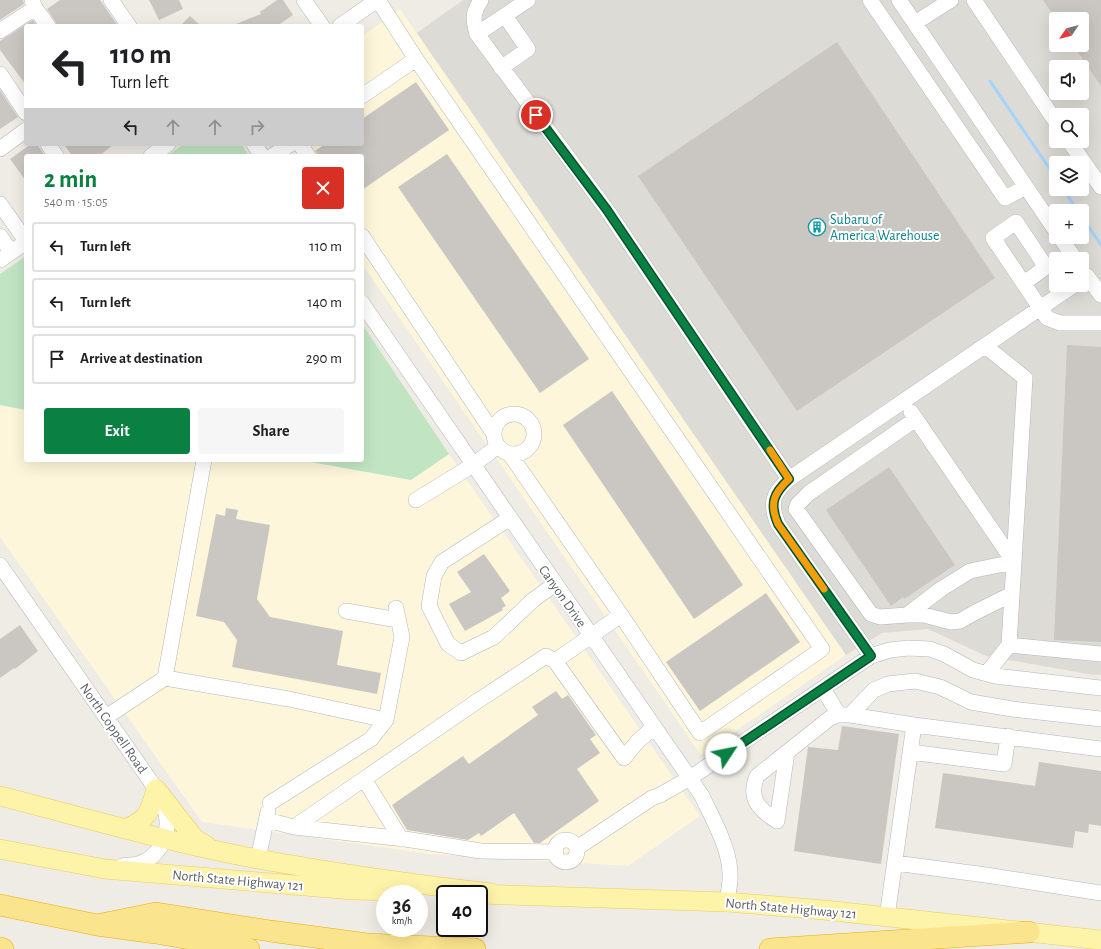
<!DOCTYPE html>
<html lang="en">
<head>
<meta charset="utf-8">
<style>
  :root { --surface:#fff; --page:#f6f6f6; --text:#202124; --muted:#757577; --line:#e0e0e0; --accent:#0b8043 }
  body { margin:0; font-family:"Alegreya Sans",sans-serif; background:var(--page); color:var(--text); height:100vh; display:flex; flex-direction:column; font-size:15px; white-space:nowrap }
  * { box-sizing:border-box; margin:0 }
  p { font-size:13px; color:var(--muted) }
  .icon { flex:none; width:22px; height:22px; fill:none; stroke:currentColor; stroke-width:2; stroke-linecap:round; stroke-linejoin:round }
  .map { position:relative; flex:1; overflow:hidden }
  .side { position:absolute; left:24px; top:154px; width:340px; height:308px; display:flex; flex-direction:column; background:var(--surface); border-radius:4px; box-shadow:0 4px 16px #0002 }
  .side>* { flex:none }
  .top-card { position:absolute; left:24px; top:24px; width:340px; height:122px; border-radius:4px; box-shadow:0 4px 16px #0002; background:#fff; color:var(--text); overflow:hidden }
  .needle { width:26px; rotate:235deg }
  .buttons { position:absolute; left:1049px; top:12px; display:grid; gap:8px }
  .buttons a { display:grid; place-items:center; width:40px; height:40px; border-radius:4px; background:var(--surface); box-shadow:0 4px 16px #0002; font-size:20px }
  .speed { position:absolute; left:376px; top:885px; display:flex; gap:8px; font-size:20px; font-weight:700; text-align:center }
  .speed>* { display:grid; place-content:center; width:52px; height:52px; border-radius:50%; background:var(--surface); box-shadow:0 4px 16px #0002; line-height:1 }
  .speed small { font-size:10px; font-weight:400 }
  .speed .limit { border:2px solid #111; border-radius:6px; background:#fff; color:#111 }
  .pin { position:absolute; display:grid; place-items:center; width:34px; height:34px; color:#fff; margin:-17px; border:2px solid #fff; border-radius:50%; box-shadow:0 1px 4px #0007 }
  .me { position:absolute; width:44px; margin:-22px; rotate:56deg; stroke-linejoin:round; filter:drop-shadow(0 0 3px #0008) }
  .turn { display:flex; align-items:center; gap:14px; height:84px; padding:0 20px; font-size:18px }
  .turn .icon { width:52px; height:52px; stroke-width:2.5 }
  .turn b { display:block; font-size:28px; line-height:34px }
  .lanes { display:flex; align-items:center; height:38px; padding:0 20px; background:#0003; justify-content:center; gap:20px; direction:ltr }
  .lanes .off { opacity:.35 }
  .round { display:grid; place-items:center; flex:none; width:42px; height:42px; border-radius:4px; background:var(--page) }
  .summary { display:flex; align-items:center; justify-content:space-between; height:68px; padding:0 20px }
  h1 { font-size:24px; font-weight:700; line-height:30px; color:var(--accent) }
  .cta { display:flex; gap:8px; margin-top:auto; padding:8px 20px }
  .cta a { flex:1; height:46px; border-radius:4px; background:var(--accent); color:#fff; font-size:16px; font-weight:700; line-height:46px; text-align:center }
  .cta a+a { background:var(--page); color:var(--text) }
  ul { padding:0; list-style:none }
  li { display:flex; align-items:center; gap:12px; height:50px; margin:0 8px 6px; padding:0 12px; border:2px solid var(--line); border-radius:4px }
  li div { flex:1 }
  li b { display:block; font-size:15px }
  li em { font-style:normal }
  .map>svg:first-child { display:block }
</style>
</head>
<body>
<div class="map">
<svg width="1101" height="949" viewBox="0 0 1101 949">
  <rect width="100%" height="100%" fill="#eeece4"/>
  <path fill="#fdf6da" d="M400 9 846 655 701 755 362 264V156H287L279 144H362V36Z
    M0 405 26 410V460H300L411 480 449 454 700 816 628 866 430 854 202 822 0 537Z"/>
  <path fill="#dddbd6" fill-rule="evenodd" d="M463 0H1101V675L1088 674 986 656 928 629 882 633 846 655 417 33ZM1056 19H1082V45H1056ZM1056 67H1082V93H1056ZM1056 115H1082V141H1056ZM1056 163H1082V189H1056ZM1056 211H1082V237H1056ZM1056 259H1082V285H1056Z"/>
  <path fill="#c1e5c2" d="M184 144H241L249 156H167Z
    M26 256V410L0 405V274Z
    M362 324 449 454 411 480 300 460H362Z"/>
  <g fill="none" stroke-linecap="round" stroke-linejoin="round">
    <path stroke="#a5d3fd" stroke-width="3" d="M990 81 1056 178
      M1063 189 1078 211
      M1082 217 1101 245"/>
  </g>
  <path fill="#cac6c1" d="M0 0H23L24 4 0 20Z
    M60 0H100L118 26H57L55 21 47 9Z
    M149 0H179L183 9 159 20Z
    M277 0H283L293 15 277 26H231L261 14 260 12Z
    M1043 0H1101V86L1073 45H1082V19H1056Z
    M190 16 201 26H180Z
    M33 20 37 26H26V85L0 50V41Z
    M837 42 995 278 797 411 638 176Z
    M416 82 449 130 362 190V156H319L315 151 325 144H362V119Z
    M0 90 18 117 0 129Z
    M31 144H37L45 156H26V181L10 159Z
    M64 144H114L99 156H72Z
    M447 154 589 359 540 393 398 187Z
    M1067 345 1101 347V642L1054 640Z
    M612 391 743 585 694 619 563 425Z
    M889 467 955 565 904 599 903 597 891 606 826 510Z
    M226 508 238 510 236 519 270 525 257 599 270 617 343 631 337 665 381 673 377 694 232 667 237 640 224 622 196 616 216 514 225 516Z
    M484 554 510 591 501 598 506 606 502 608 503 610 465 631 449 604 471 592 457 572Z
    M766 593 800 642 700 711 666 662Z
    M20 625 38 651 15 669 14 668 0 678V639Z
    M556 691 562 699 568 695 596 735 590 739 600 753 577 769 599 801 540 843H534L514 813 481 836 479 833 468 840 407 830 392 805 463 756 469 764 538 715 532 707Z
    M842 726 899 734 881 864 794 851 808 747 838 750Z
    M1039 762 1101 771V826L1089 824 1088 833 1075 831 1073 848 935 828 943 773 1035 786Z"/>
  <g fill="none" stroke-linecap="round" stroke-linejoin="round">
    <defs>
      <path id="minor" d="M111 0 129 26
        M304 0 322 26
        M378 0 416 59
        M528 0 477 34 607 210 789 479
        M870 0 1005 198 1026 187
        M899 0 1056 231
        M974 0 1056 122
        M35 8 48 26
        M915 23 951 0
        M340 26 377 0
        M0 31 35 8 32 0
        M477 34C473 19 472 14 481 0
        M501 68 528 49 505 16
        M0 74 26 113
        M362 96 416 59 822 649 700 733 621 615 555 661
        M1069 141 1101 187
        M48 144 56 156
        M254 144 262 156
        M300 144 308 156
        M0 149 26 130
        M151 156 168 144
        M272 156 291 144
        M0 204 26 241
        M0 236 11 252
        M362 236 494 434
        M1060 237 1075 259
        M0 260 26 242
        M1087 276 1101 295
        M1024 283 1046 267 1016 222 993 238 1047 318 1060 323H1101
        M362 303 702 796C714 822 732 851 730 881 729 888 728 895 727 902
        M985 346 1025 378 1009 645 987 673
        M494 434a20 20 0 1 1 40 0a20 20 0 1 1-40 0Z
        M916 419 809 493 798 504 796 509 871 614 880 617 907 615H924L951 622 960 621 974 613 1012 594
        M509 453 621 615
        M416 500 473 465 498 446
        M510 518 442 562 434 576 429 606 448 644 461 653 494 637 533 600 555 584
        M0 565 156 789C160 799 167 810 167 821 168 840 156 859 138 864 133 865 127 865 122 866
        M346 611 398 620
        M907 615 941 589 970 571 1014 562 911 412
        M1009 645 1101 654
        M871 656 778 524C769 503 773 493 789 479L1074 285
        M165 678 204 460
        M823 689 839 715H850L874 690 888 684 915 681 940 687 971 702 1012 709 1101 719
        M850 715 914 725
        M106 717 165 678 289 699 386 720 402 637 396 608
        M787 752 777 821C758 809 748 798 757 776L830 718 839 715
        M910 752 1004 764 1008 736
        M364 779 476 702 546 656 555 661 624 758 638 741 654 727
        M270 803 371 739 386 720
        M267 820 294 827 405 839 481 851 556 852
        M294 827 364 779 401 839
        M555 851a11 11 0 1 1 22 0a11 11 0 1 1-22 0Z
        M577 848 652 798 660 795 690 778 871 656 890 650 908 648 930 649 944 654 973 670 995 676 1101 688
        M258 859 268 812
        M895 863 986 875 1101 893
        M887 917 914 725 1101 749"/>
      <path id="major" d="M156 789 195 839 206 845
        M0 796C86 818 171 843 258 859 335 873 413 884 491 893
        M127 828C149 819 150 811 156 789
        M0 849 105 869 353 890 398 891
        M479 894 727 902 824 910 1101 940"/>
      <path id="highway" d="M0 905 97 925 156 933 249 949
        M97 925 156 913 270 931 367 944 475 949
        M0 948 3 949
        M770 949 1029 932"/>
    </defs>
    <use href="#minor" stroke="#b4b6bb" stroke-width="16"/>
    <use href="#major" stroke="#eecc5c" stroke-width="20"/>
    <use href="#highway" stroke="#edae05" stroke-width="22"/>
    <use href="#minor" stroke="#fff" stroke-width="15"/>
    <use href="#major" stroke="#fdf3a9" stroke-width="19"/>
    <use href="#highway" stroke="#fbe48e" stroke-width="21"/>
  </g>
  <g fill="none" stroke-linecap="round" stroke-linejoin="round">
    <defs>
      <path id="route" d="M536 115 607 210 789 479C774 493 769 503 778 524L871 656 726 754"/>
    </defs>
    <use href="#route" stroke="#07532c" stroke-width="10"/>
    <use href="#route" stroke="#0b8043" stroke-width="7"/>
    <path stroke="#f59e0b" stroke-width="7" d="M770 450 789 479C774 493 769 503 778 524L824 589"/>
  </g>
  <defs>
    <symbol id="building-ring" viewBox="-11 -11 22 22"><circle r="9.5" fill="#fff" stroke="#0f9aa8" stroke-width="1.5"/><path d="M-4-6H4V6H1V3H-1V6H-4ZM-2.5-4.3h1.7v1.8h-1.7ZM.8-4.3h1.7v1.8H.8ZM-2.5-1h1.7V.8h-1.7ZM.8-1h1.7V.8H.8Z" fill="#0f9aa8"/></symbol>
  </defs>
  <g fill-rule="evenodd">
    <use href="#building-ring" x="807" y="217" width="20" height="20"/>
  </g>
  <g text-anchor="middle" stroke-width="4" stroke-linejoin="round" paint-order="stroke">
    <g font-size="14" fill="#0d838f" stroke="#fff" text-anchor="start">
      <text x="830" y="224">Subaru of<tspan x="830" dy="16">America Warehouse</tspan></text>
    </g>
    <g font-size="14" fill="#5c5f64" stroke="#fff">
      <text transform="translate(563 596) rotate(55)" y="5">Canyon Drive</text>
      <text transform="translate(114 728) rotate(55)" y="5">North Coppell Road</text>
      <text transform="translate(238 880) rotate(5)" y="5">North State Highway 121</text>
      <text transform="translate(791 908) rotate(5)" y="5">North State Highway 121</text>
    </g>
  </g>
</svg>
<div class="buttons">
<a><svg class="needle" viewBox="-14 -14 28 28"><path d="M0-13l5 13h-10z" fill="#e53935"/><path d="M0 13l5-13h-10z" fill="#757577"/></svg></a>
<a><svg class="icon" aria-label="sound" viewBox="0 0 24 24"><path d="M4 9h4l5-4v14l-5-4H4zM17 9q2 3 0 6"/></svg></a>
<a><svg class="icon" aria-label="search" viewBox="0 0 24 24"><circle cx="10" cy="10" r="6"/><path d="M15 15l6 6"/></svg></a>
<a><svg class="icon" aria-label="layers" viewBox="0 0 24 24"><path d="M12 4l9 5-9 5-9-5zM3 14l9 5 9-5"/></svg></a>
<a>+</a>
<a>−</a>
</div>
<div class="speed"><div>36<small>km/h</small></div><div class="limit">40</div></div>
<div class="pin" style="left:536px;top:115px;background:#d93025"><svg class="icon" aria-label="arrive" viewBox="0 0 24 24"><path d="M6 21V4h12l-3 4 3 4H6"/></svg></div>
<svg class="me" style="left:726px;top:754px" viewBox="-20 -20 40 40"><circle r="19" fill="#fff"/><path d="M0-13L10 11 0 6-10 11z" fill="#0b8043"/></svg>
<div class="top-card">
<div class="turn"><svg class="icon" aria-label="left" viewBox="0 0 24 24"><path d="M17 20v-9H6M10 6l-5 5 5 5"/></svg><div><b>110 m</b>Turn left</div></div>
<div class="lanes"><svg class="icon" aria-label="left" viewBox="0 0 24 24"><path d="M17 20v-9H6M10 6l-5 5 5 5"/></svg><svg class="icon off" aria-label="ahead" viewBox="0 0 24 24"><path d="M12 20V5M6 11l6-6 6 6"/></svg><svg class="icon off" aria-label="ahead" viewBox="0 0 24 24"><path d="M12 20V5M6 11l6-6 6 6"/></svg><svg class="icon off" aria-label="right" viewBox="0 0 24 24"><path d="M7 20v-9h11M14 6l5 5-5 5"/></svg></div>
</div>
<section class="side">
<div class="summary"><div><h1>2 min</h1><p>540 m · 15:05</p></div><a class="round" style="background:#d93025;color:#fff"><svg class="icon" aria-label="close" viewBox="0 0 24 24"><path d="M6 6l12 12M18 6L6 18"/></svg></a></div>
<ul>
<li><svg class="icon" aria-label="left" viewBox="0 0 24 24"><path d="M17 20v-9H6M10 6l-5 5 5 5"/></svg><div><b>Turn left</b></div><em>110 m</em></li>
<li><svg class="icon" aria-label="left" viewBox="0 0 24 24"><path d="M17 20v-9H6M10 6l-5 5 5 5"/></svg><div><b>Turn left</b></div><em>140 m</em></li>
<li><svg class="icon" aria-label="arrive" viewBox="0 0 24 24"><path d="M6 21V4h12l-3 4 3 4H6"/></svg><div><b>Arrive at destination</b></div><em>290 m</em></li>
</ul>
<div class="cta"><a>Exit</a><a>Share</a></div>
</section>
</div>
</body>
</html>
